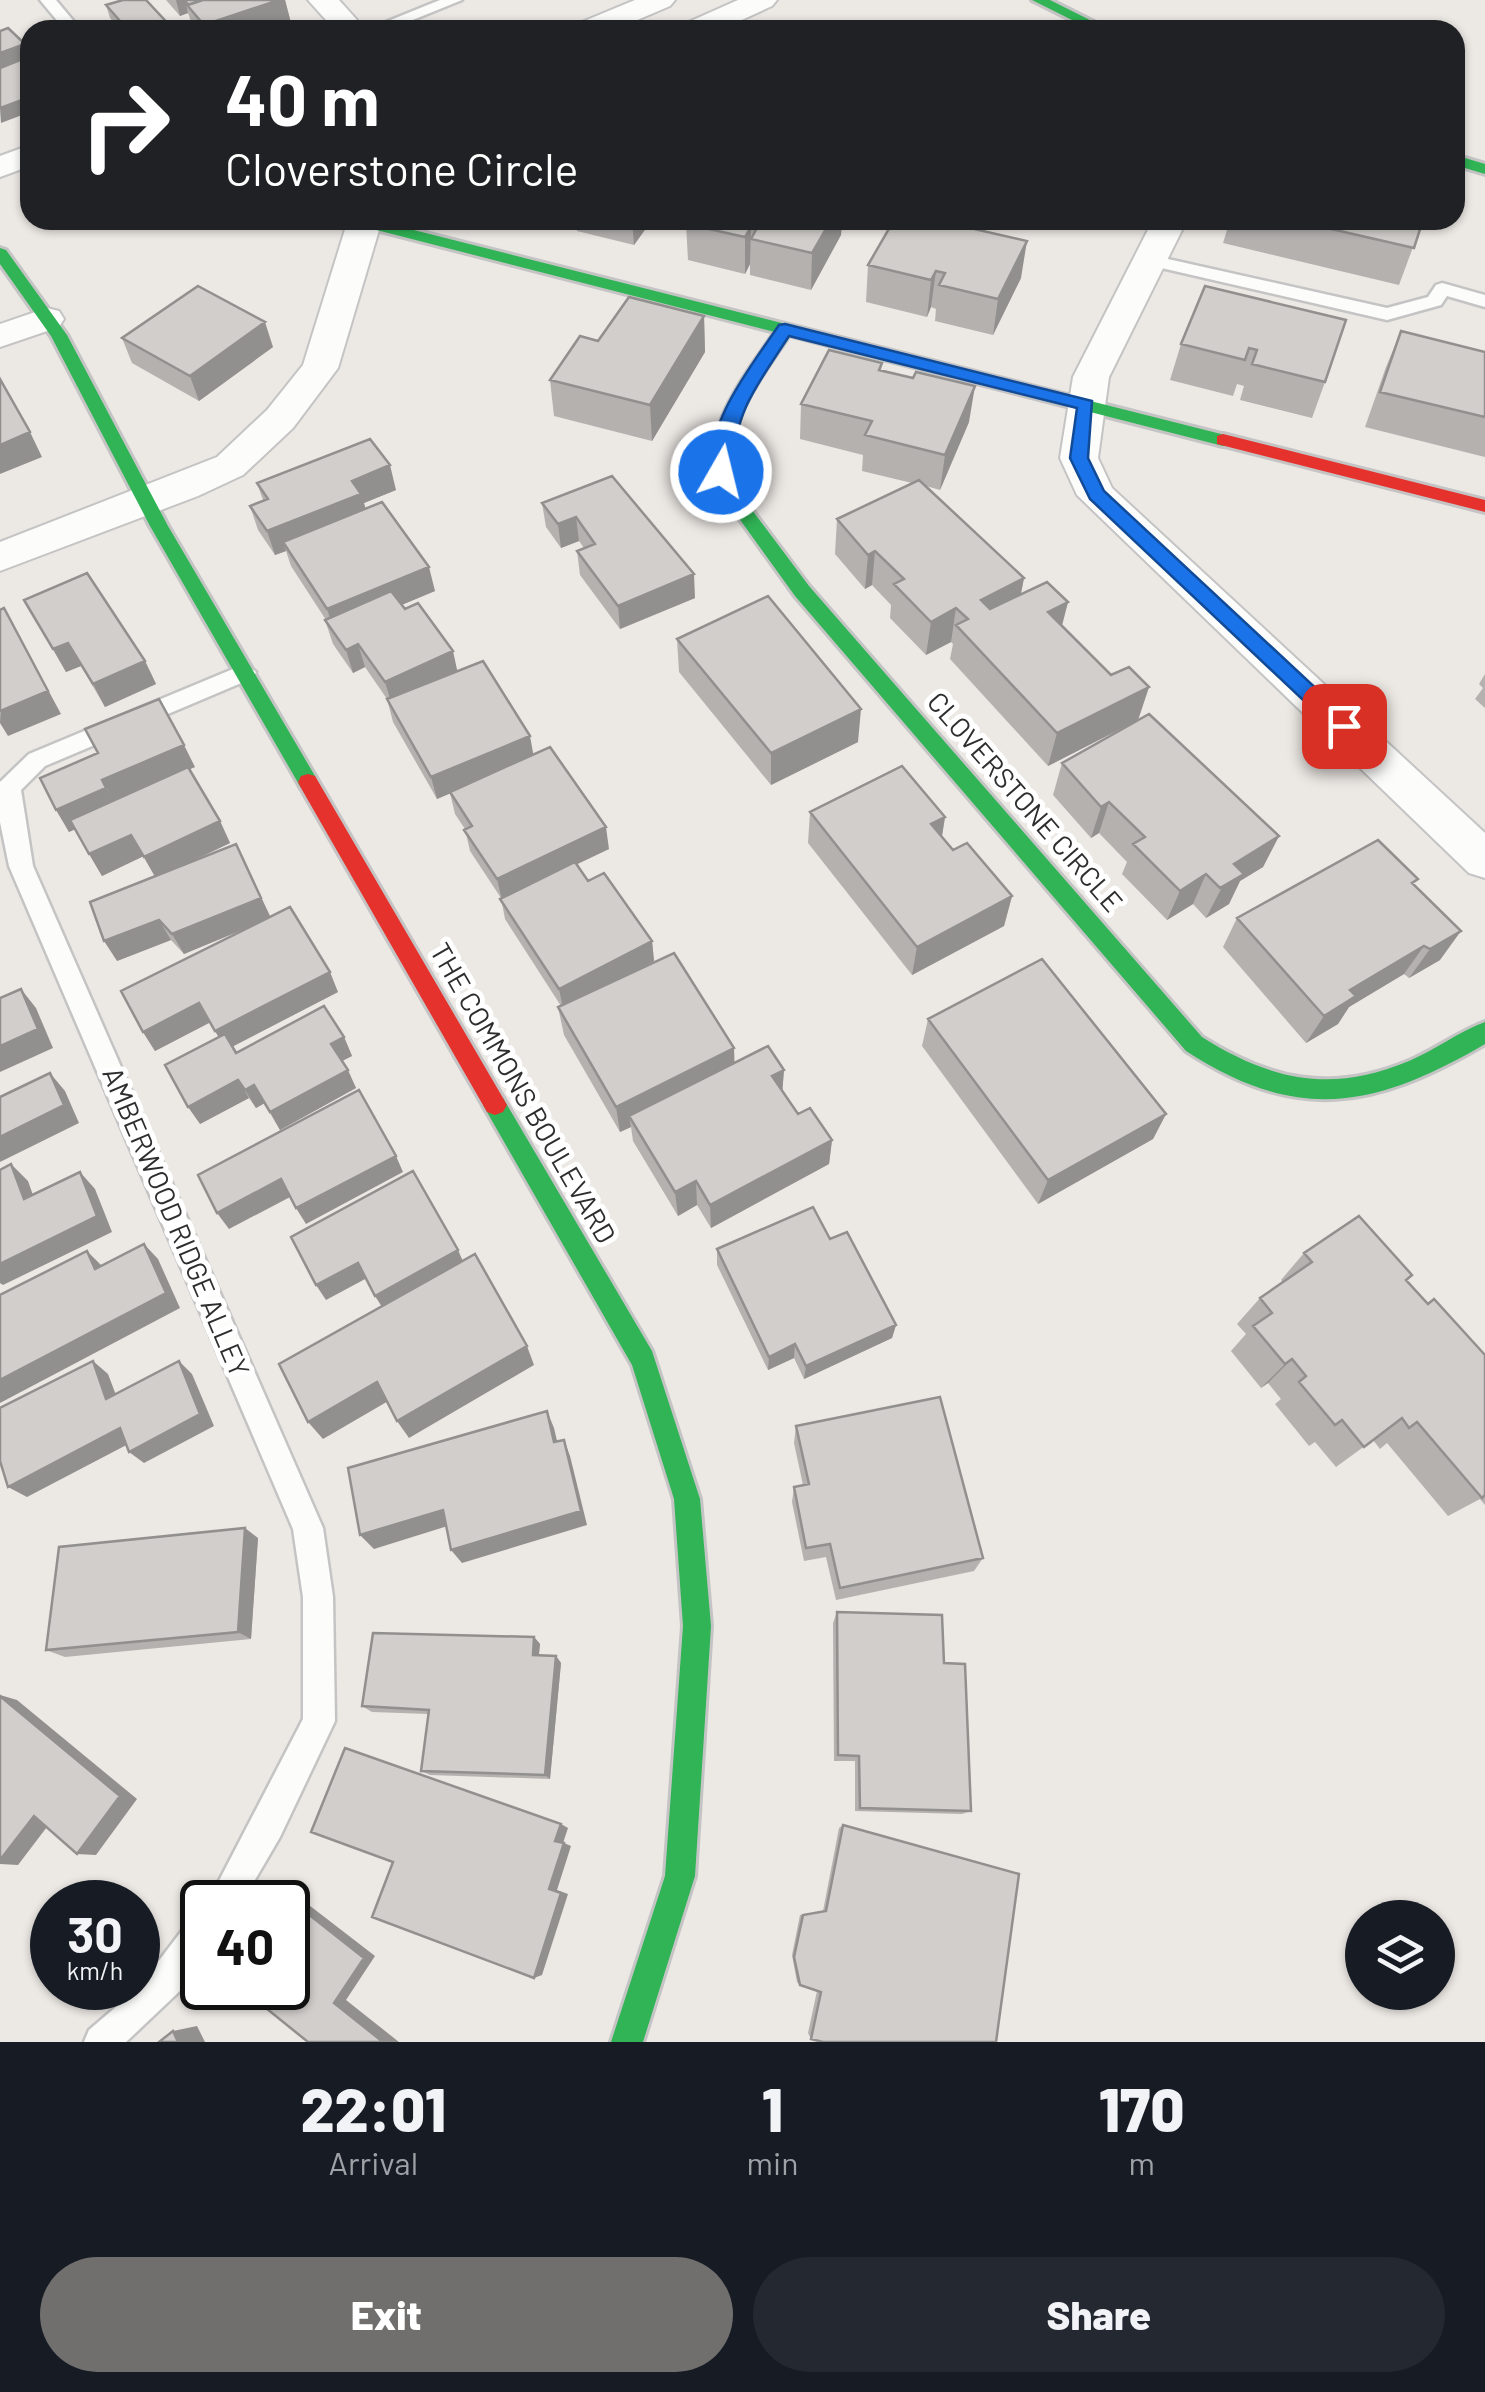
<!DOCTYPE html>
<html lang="en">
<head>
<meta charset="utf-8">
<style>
  :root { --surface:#171b24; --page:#242831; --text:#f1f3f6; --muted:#9ea1a6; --accent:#706f6e }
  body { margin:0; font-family:Barlow,sans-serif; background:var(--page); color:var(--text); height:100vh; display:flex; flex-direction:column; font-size:38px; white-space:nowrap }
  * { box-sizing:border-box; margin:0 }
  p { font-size:32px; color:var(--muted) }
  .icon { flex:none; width:55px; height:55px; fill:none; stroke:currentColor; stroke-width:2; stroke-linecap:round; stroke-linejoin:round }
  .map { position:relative; height:2042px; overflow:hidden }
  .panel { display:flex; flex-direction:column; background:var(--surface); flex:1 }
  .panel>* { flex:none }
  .top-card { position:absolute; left:20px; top:20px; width:1445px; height:210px; border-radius:30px; box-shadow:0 2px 8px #0004; background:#202124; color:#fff; overflow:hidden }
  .fabs { position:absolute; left:1345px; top:1900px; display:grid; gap:20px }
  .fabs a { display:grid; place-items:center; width:110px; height:110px; border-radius:50%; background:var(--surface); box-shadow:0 2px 8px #0004; font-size:50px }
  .speed { position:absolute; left:30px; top:1880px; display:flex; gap:20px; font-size:50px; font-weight:700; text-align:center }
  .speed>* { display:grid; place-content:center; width:130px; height:130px; border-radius:50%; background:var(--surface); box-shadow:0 2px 8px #0004; line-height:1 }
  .speed small { font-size:25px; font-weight:400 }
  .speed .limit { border:5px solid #111; border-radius:15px; background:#fff; color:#111 }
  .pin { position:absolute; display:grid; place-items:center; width:85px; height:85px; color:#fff; margin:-42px; border-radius:20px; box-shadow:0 5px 15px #0006 }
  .me { position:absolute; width:110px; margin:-55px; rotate:8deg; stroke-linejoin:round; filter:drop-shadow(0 0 8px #0008) }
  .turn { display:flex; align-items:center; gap:35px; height:210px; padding:0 40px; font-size:45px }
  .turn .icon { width:130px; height:130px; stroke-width:2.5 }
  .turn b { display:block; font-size:70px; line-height:85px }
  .eta { display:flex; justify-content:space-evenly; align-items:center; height:170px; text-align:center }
  .eta b { font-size:60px; font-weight:800; line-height:70px }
  .cta { display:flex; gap:20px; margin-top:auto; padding:20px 40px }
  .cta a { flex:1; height:115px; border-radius:60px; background:var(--accent); color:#fff; font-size:40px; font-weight:800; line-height:115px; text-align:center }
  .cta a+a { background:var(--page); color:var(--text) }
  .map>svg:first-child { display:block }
</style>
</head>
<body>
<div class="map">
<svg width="1485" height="2042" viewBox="0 0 1485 2042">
  <rect width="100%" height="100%" fill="#ece8e4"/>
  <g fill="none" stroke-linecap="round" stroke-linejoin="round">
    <defs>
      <path id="lane" d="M40 0H56L81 30H65Z
        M440 0H462L388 30H366Z
        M1150 255 1387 308 1428 297 1436 285 1442 283 1485 295V307L1447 296 1441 305 1387 320 1144 264 1141 260Z
        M245 664 256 672 253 678 45 766 21 790 33 866 323 1528 333 1597 335 1721 280 1837 242 1902H208L303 1719V1597L293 1529 9 866 0 822V782L29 754Z
        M202 1915V1960L183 1988 126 2042H84L89 2030 138 1988 190 1920Z"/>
      <path id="street" d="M308 0H339L357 20 349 30H318L326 20Z
        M635 0H675L670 6 614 30H573L577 24Z
        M738 0H777L772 6 720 30H680L684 24Z
        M30 145V166L0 177V156Z
        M348 220H382L338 368 293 428 243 475 198 496 0 571V542L217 457 267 410 303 365Z
        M1153 220H1187L1109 377 1098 458 1112 488 1485 833V878L1469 873 1077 495 1060 458 1073 377Z
        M47 308 59 311 64 319 59 327 0 347V324Z"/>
      <path id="fast" d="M1032 0H1050L1110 30H1092Z
        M1455 155 1485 164V174L1455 165Z
        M357 220H374L1229 436V444L1223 446 789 335C760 379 714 435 737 490L809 586 1202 1037C1270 1080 1331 1094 1409 1061 1435 1050 1458 1032 1485 1022V1044C1374 1109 1297 1123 1186 1051L795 596 720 492C696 434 744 378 775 332L357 225Z
        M0 248 6 250 67 335 168 526 315 776 318 782 315 788H301L150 526 51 336 0 264Z
        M495 1095 503 1098 652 1351 700 1499 711 1626 695 1876 643 2042H611L665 1876 683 1626 674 1499 632 1365 487 1112 483 1105 487 1098Z"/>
      <path id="jam" d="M1223 434 1485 500V512L1217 444V436Z
        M308 774 315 776 503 1098 507 1105 503 1112 495 1115 487 1112 301 788 298 782 301 776Z"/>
    </defs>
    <use href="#lane" stroke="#c5c4c5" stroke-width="5"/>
    <use href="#street" stroke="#c5c4c5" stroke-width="4"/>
    <use href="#fast" stroke="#c5c4c5" stroke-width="6"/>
    <use href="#jam" stroke="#c5c4c5" stroke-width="6"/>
    <use href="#lane" fill="#fcfcfb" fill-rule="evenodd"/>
    <use href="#street" fill="#fcfcfb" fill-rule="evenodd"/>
    <use href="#fast" fill="#30b455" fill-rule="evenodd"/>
    <use href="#jam" fill="#e5322d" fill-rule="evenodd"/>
  </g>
  <path fill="#b4b1af" d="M166 0H285L291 23 271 30H194L188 13 180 16Z
    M106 5 174 30H121L110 18Z
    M539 220H575L568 228Z
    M576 220H652L634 245 577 231Z
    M689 220H842L841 235 811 290 750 275V264L745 274 688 260 686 224Z
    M1230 220H1423L1399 285 1223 243Z
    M868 265 1021 278 993 335 935 321 936 309 931 307 927 317 866 302Z
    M1205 286 1325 382 1312 418 1240 400 1244 386 1237 384 1233 396 1170 380 1181 344Z
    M704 316 705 352 652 441 554 416 550 380 598 341Z
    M1401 331 1485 352V457L1365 427 1386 367Z
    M122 338 273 347 199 401 132 363Z
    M882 363 881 371 913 378 969 422 940 490 926 486 1024 578 1021 594 1068 602 1062 626 1111 675 1149 687 1138 720 1048 766 950 659 953 644 951 642 926 655 890 618 891 605 872 585 865 589 835 554 837 519 912 483 862 471 863 455 800 439 801 404Z
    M612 476 695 598 620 629 580 575 577 551 584 548 579 541 561 548 546 527 542 503Z
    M257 483 396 490 364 503 365 509 435 591 401 605 458 671 533 754 609 849 576 864 588 881 652 941 654 961 626 976 734 1063 784 1070 782 1091 798 1114 832 1140 829 1164 711 1228 697 1205 678 1216 633 1141 631 1127 620 1132 564 1035 558 1007 561 1006 505 919 501 898 470 851 465 829 455 814 450 793 437 799 393 722 387 699 365 667 353 673 333 644 325 620H326L291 566 286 551 275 555 258 530 250 506 263 500Z
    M24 600 145 661 156 684 105 707 81 666 66 672Z
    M677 639 858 742 771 785 679 672Z
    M1485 674V708L1475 699 1483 688 1479 684Z
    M1062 763 1279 836 1263 867 1240 881 1229 904 1206 918 1193 904 1167 920 1122 874 1127 862 1099 833 1091 838 1053 795Z
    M195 767 189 769 220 821 230 843 183 866 270 917 338 992 233 1046 237 1052 344 1037 352 1056 342 1061 356 1088 280 1130 264 1103 256 1108 249 1098 200 1124 219 1037 210 1022 155 1051 143 1032 253 925 184 954 171 940 117 961 155 877 143 856 102 876 75 829 69 832 40 778Z
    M810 812 945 817 942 836 953 850 1012 896 1004 926 912 975 808 843Z
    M1414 885 1440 960 1409 978 1404 974 1349 1007 1338 1024 1306 1043 1223 947 1237 918Z
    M928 1019 1166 1114 1153 1139 1038 1204 922 1046Z
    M717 1249 896 1325 892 1338 804 1379 794 1358 768 1370 717 1265Z
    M1304 1253 1412 1275 1407 1281 1428 1304 1485 1355V1505L1480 1499 1448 1516 1387 1443 1380 1449 1373 1440 1336 1467 1315 1442 1309 1446 1275 1404 1281 1399 1268 1383 1261 1388 1231 1351 1246 1334 1237 1324 1260 1298 1283 1282 1281 1280Z
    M796 1426 983 1558 974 1571 836 1600 826 1557 804 1561 792 1502 794 1487 803 1485 794 1443Z
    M258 1538 251 1639 65 1657 46 1650Z
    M837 1612 944 1663 971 1811 962 1814 855 1811V1761H834L833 1623Z
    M534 1637 540 1644 539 1655 556 1656 561 1663 550 1779 430 1775 421 1771 428 1714 372 1712 362 1706Z
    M843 1825 1019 1874 811 2039 808 2033 817 1991 800 1985 797 1982 792 1955 800 1915 823 1911 839 1828Z"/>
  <path fill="#92908e" d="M176 0H228H185L188 13 180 16Z
    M279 0H285L291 23 271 30H205L204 25Z
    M25 44 30 56 0 83V53Z
    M30 97V112L1 123 0 108Z
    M78 220H95L80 226Z
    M632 220H652L634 245Z
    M831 220H842L841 235 811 290 812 253Z
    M751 227 750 264 745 274V237Z
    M1027 241 1021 278 993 335 998 299Z
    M936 271 931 307 927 317 931 280Z
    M704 316 705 352 652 441 650 405Z
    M265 322 273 347 199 401 190 376Z
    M975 386 969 422 940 490 945 455Z
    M30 432 42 457 0 474V445Z
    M390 465 396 490 364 503 368 518 283 542 286 551 275 555 267 531 352 481Z
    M576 517 579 541 561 548 558 524Z
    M875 551 872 585 865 589 868 555Z
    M429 567 435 591 335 633 327 609Z
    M694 574 695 598 620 629 618 606Z
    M1024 578 1017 612 975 634 981 600Z
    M1068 602 1059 636 1048 612Z
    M4 608 61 714 8 736 0 723Z
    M956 608 951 642 926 655 931 622Z
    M68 643 81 666 66 672 53 649Z
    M358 644 365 667 353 673 346 650Z
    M453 651 458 674 392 705 385 682Z
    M145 661 156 684 105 707 93 684Z
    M1149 687 1138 720 1048 766 1057 733Z
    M861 709 858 742 771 785V753Z
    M530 736 534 758 437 799 431 777Z
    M184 745 195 767 114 802 102 780Z
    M106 788 119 810 69 832 56 810Z
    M1109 802 1099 833 1091 838 1101 807Z
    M945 817 940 848 931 824Z
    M220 821 230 843 156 878 144 857Z
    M606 827 609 849 502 900 497 879Z
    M131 835 144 856 102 876 89 854Z
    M1279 836 1263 867 1240 881 1229 904 1206 918 1234 864Z
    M236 844 271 918 184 954 172 934Z
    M1206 874 1193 904 1167 920 1180 891Z
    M1012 896 1004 926 912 975 917 947Z
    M159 920 171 940 117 961 104 941Z
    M1461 931 1440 960 1409 978 1430 949Z
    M652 941 654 961 563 1008 559 989Z
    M1424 946 1404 974 1349 1007 1338 1024 1306 1043 1324 1016 1350 990Z
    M330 972 338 992 226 1050 215 1031Z
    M21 989 36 1008 53 1048 0 1072V1046Z
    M199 1003 211 1022 155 1051 143 1032Z
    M344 1037 352 1056 340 1062 331 1044Z
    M734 1048 735 1075 629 1116 631 1127 620 1132 616 1107Z
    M348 1070 356 1088 280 1130 270 1112Z
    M784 1070 782 1096 772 1076Z
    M50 1073 65 1091 79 1123 0 1162V1137Z
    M238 1080 249 1098 200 1124 188 1107Z
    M254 1085 265 1103 256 1108 245 1090Z
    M1166 1114 1153 1139 1038 1204 1048 1180Z
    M832 1140 829 1164 711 1228 710 1205Z
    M396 1156 403 1172 306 1224 296 1208Z
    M11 1164 28 1181 40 1215 24 1199Z
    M80 1172 95 1189 112 1232 3 1285 0 1283V1264Z
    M281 1179 292 1196 229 1229 217 1213Z
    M696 1181 697 1205 678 1216 675 1192Z
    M144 1244 158 1259 180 1308 0 1403V1380Z
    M458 1250 465 1266 384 1310 375 1296Z
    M87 1251 102 1266 95 1269Z
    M358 1263 367 1278 326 1300 316 1285Z
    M896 1325 892 1338 804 1379 806 1366Z
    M795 1344 794 1358 768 1370 769 1357Z
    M527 1346 534 1365 409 1438 397 1421Z
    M1292 1359 1268 1383 1261 1388 1285 1364Z
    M93 1361 108 1374 122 1411 106 1399Z
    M179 1361 192 1374 214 1426 144 1463 129 1452Z
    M377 1382 390 1400 323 1439 308 1422Z
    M547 1411 554 1428 561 1458 554 1442Z
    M120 1428 136 1440 27 1497 8 1487Z
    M564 1440 570 1456 587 1525 462 1563 451 1550Z
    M443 1510 454 1524 374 1549 360 1535Z
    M245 1528 258 1538 251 1639 238 1632Z
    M534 1637 540 1644 538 1661 533 1655Z
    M556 1656 561 1663 550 1779 545 1775Z
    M0 1695 17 1700 137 1799 96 1855 77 1854Z
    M34 1816 53 1819 18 1865 0 1864V1860Z
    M561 1824 568 1828 563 1843 555 1841Z
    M564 1843 571 1846 557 1890 568 1894 542 1975 534 1978 549 1889Z
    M293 1902H305L375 1956 346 2000 399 2042H383L334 2003Z
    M197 2026 205 2042H178L173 2031Z"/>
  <path fill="#d1cecb" stroke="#92908e" stroke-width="2.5" d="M123 0H146L174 30H128L106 5Z
    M185 0H203L188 5Z
    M203 0H279L204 25 187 5Z
    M8 28 25 44 0 53V31Z
    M30 56V97L0 108V68Z
    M689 220H831L812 253 751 239 757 228 751 227 745 237 686 224Z
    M894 220H935L1027 241 998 299 939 285 945 273 936 271 931 280 868 265Z
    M1292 220H1423L1414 248Z
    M198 286 265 322 190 376 122 338Z
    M1205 286 1346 320 1325 382 1252 364 1257 350 1249 348 1245 360 1181 344Z
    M629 297 704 316 650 405 550 380 580 336 598 341Z
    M1401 331 1485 352V417L1380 392Z
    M829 350 882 363 879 370 913 378 916 372 975 386 945 455 865 435 872 421 801 404Z
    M0 379 30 432 0 445Z
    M370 439 390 465 352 481 361 494 267 531 250 506 268 499 257 483Z
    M612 476 694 574 618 606 577 551 595 544 576 517 558 524 542 503Z
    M919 480 1024 578 981 600 990 609 1047 582 1068 602 1048 612 1111 675 1129 667 1149 687 1057 733 956 625 968 619 956 608 931 622 894 584 904 579 875 551 868 555 837 519Z
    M382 502 429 567 327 609 283 542Z
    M87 573 145 661 93 684 68 643 53 649 24 600Z
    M391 591 405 609 418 603 453 651 385 682 358 644 346 650 325 620Z
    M768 596 861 709 771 753 677 639Z
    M4 608 48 691 0 711V610Z
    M483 661 530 736 431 777 387 699Z
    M159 699 184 745 102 780 106 788 56 810 40 778 98 753 85 729Z
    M1149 714 1279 836 1234 864 1244 874 1220 888 1206 874 1180 891 1133 844 1145 837 1109 802 1101 807 1062 763Z
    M550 747 606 827 497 879 464 830 472 826 450 792Z
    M902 766 945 817 931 824 953 850 967 843 1012 896 917 947 810 812Z
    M188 767 220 821 144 857 131 835 89 854 70 820Z
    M1378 840 1418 879 1412 883 1461 931 1430 949 1424 946 1350 990 1356 996 1324 1016 1237 918Z
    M236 844 261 898 172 934 159 920 104 941 90 902Z
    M575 862 588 881 604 873 652 941 559 989 500 899Z
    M290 907 330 972 215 1031 199 1003 143 1032 121 991Z
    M674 953 734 1048 616 1107 558 1007Z
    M1042 959 1166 1114 1048 1180 928 1019Z
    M21 989 38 1029 0 1046V998Z
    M324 1006 344 1037 331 1044 348 1070 270 1112 254 1085 245 1090 238 1080 188 1107 165 1065 225 1034 236 1053Z
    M768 1046 784 1070 772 1076 798 1114 810 1108 832 1140 710 1205 696 1181 675 1192 629 1116Z
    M50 1073 64 1105 0 1137V1097Z
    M359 1090 396 1156 296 1208 281 1179 217 1213 198 1175Z
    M11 1164 24 1199 80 1172 97 1216 0 1264V1170Z
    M413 1171 458 1250 375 1296 358 1263 316 1285 291 1237Z
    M813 1207 830 1239 847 1232 896 1325 806 1366 795 1344 769 1357 717 1249Z
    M1359 1216 1412 1275 1406 1280 1428 1304 1434 1299 1485 1355V1495L1482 1498 1417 1422 1409 1428 1402 1418 1364 1447 1342 1420 1335 1425 1299 1382 1306 1376 1292 1359 1285 1364 1253 1326 1272 1313 1260 1298 1312 1262 1304 1253Z
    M144 1244 166 1293 0 1380V1295L87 1251 95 1269Z
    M475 1254 527 1346 397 1421 377 1382 308 1422 279 1364Z
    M93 1361 106 1399 179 1361 200 1414 129 1452 120 1428 8 1487 0 1461V1408Z
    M940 1397 983 1558 840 1588 830 1544 806 1548 794 1487 809 1484 796 1426Z
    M547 1411 554 1442 564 1440 581 1511 451 1550 443 1510 360 1535 348 1468Z
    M245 1528 238 1632 46 1650 59 1547Z
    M837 1612 942 1615 944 1663 965 1664 971 1811 860 1808 859 1756 838 1755Z
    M373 1633 534 1637 533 1655 556 1656 545 1775 421 1771 429 1710 362 1706Z
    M0 1696 120 1796 77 1854 34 1816 0 1860Z
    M345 1748 561 1824 555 1841 564 1843 549 1889 561 1893 534 1978 372 1917 393 1862 311 1832Z
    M843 1825 1019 1874 996 2042H823L811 2039 821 1992 800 1985 794 1957 803 1915 826 1911Z
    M293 1902 364 1958 334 2003 383 2042H308L241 1988H288V1910Z
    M173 2031 178 2042H159Z"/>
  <path fill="#1a73e8" stroke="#114b97" stroke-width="2.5" d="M785 324 1092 401 1088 458 1104 491 1351 721V732H1337L1090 499 1070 458 1077 408 789 336C754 390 738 406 730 472L721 479 715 477C700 428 753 364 779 325Z"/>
  <g text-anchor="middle" stroke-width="10" stroke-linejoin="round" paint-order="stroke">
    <g font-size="28" fill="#2e2e2e" stroke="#fff">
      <text transform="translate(1025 802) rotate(49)" y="10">CLOVERSTONE CIRCLE</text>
      <text transform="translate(523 1093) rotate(60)" y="10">THE COMMONS BOULEVARD</text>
      <text transform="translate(176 1222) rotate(67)" y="10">AMBERWOOD RIDGE ALLEY</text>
    </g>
  </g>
</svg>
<div class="fabs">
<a><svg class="icon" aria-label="layers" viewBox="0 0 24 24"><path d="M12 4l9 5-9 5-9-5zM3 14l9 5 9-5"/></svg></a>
</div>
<div class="speed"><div>30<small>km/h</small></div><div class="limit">40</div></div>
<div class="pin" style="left:1344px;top:726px;background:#d93025"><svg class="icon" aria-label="arrive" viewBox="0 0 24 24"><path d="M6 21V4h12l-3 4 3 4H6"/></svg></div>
<svg class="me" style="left:721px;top:472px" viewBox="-20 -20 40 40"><circle r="17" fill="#1a73e8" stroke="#fff" stroke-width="3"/><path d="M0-11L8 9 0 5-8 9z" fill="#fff"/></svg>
<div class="top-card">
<div class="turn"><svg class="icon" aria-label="right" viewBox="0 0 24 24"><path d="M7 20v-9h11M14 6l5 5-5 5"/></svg><div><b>40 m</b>Cloverstone Circle</div></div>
</div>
</div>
<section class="panel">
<div class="eta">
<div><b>22:01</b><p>Arrival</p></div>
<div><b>1</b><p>min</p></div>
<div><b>170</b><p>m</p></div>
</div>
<div class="cta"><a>Exit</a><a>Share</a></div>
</section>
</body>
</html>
